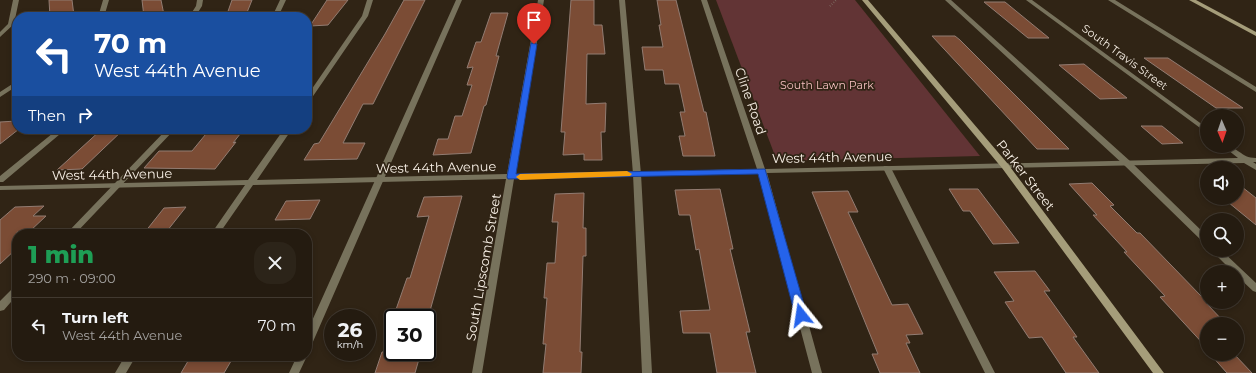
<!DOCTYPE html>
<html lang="en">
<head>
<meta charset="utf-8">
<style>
  :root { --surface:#241b10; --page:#2c2419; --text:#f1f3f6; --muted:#a3a19f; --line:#413930 }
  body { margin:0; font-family:Montserrat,sans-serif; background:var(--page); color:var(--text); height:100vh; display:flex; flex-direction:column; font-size:15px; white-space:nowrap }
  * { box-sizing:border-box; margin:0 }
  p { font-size:13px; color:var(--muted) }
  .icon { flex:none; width:22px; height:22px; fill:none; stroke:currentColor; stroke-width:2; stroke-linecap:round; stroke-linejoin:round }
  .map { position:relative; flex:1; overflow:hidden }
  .panel { position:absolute; left:12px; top:229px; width:300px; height:132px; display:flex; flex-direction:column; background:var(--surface); border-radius:16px; box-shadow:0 2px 6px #0003,0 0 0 1px var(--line) }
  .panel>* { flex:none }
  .hud { position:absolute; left:12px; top:12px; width:300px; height:122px; border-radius:16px; box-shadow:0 2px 6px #0003,0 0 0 1px var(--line); background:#1a4fa0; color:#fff; overflow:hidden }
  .needle { width:26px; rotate:178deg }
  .buttons { position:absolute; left:1200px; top:109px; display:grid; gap:8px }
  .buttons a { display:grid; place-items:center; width:44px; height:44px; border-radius:50%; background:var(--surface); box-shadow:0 2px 6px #0003,0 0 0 1px var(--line); font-size:20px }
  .speed { position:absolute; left:324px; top:309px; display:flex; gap:8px; font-size:20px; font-weight:700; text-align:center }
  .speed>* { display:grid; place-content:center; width:52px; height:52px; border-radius:50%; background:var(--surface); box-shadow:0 2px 6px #0003,0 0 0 1px var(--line); line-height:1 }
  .speed small { font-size:10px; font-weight:400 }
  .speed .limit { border:2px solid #111; border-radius:6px; background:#fff; color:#111 }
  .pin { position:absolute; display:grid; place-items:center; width:34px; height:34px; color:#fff; margin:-41px -17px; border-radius:50% 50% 50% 0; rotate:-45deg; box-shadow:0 0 4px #0007 }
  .pin .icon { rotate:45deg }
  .me { position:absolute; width:44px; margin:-22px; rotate:345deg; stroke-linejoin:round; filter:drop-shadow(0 0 3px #0008) }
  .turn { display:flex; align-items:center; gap:14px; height:84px; padding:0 16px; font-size:18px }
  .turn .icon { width:52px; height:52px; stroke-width:2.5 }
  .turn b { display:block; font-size:28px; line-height:34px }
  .then { display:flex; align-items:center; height:38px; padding:0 16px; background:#0003; gap:8px; font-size:15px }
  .round { display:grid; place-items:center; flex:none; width:42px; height:42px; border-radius:16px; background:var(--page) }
  .headline { display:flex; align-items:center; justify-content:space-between; height:68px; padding:0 16px }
  h1 { font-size:24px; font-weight:800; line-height:30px; color:#1e9e55 }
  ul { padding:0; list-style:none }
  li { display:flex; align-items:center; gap:12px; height:56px; padding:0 16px; border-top:1px solid var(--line) }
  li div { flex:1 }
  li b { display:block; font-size:15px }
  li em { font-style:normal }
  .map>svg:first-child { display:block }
</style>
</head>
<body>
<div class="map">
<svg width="1256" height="373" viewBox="0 0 1256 373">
  <rect width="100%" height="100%" fill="#302415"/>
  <path fill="#623435" d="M716 0H855L980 156 777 161Z"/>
  <path fill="#7b4c35" stroke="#927c72" d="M49 0H72L74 16 50 17Z
    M142 0H161L164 15 144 17Z
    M232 0H252L246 15 226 17Z
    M327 0H348L328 25 310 26Z
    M404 0H425L373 104H363L343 143H365L357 159 304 160 314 144 319 143 385 34Z
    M571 0H594V25H602L605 54H587L586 104 606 103 605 132H601L602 160H584V154L563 155 565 132H561Z
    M657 0H676L704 112H706L715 156H683L679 136H685L680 112H685L679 84H665L663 70H645L642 47H663L659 25H661Z
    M984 2H1005L1049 38H1028Z
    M491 13H508L496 56H499L486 105 484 106 471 153 433 155 438 139H448L455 116H462L472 85H467L473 67 467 68 476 42H481Z
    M932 36H955L960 40 1069 149H1037Z
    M1144 58H1168L1243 108H1216Z
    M1084 64 1095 73 1127 98 1100 99 1059 65Z
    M17 121V129H19L0 144V122Z
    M1141 126H1162L1183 143 1162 144Z
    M102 129H124L82 169 57 170Z
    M210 129H244L233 143 236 142 215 169 144 168 159 151H192Z
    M1092 183 1114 205 1110 206 1137 233H1140L1201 296 1207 295V304L1226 324H1207V348L1160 297 1165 296 1124 252H1127L1093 215H1097L1069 184Z
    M1237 183 1256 198V225L1223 198H1237Z
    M720 189 733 249H730L750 332H746L756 373H717L710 333H683L680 311 710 310 699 249 696 250 690 215H679L675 190Z
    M949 189H978L1019 243 993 244 970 211H963Z
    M848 191 858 212H848L892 305 908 304 923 334 906 335 910 343H906L920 373H880L872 354H878L812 192Z
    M584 193 583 228H586V256H583L580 352H582L581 373H543L546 344H543L547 298H544L547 263H555L558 222H552L555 194Z
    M462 196 428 318H393L407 278H410L429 216 417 217 424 197Z
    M320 200 310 219 275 220 286 201Z
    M44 206 33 216H46L29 232H17V248L0 264V220L15 207Z
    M186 207 167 231 145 232 164 208Z
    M1035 271 1050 291H1044L1077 337H1073L1099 373H1066L1042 337 1029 338 1005 302 1014 301 994 272Z
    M382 352H421L415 373H375Z
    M1210 354H1234L1252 373H1227Z
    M191 356H234L224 373H181Z"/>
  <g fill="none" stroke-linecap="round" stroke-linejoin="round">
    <path stroke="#857b6e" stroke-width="2" stroke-dasharray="0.5 2" stroke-linecap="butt" d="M830 6 836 0"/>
    <path fill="#77725c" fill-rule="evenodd" d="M103 0H109L104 17H98Z
      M280 0H286L278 17H272Z
      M456 0H462L312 344 311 347 307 348V332Z
      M619 0H625L641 174 652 373H642L633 174Z
      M945 0H951L1130 161 1207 236V244L1204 243 1124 165Z
      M1108 0H1115L1256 87V92Z
      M17 81V86L0 97V92Z
      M167 129H175L75 234H66Z
      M884 166H887L891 168 995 373H985L883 168Z
      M1211 250H1221L1256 283V292L1253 291 1237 276V272H1233Z
      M17 286V295L4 310 0 311V301L14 287Z
      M307 355V356L299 373H289L297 356Z"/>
    <path fill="#77725c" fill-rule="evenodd" d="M13 0H19L14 24 0 37V32L8 24Z
      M197 0H203L202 6 195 17H189L196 6Z
      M367 0H373L368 16 309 102 307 103V96L362 16Z
      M538 0H544L515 174 757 169 701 0H707L765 169 1238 158 1223 146C1239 146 1240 158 1256 158V162H1253L1256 164V170L1244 163 767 173 822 373H812L759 173 514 179 482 373H472L506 179 253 185 219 234H211L245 185 0 190V186L248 180 284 129H292L257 180 507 174Z
      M1026 0H1032L1207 128V133Z
      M58 129H66L3 182H0V176Z
      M125 356H136L126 373H115Z"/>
    <path fill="#a59d7a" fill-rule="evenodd" d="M862 0H868L1008 164 1164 373H1153L1002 168Z
      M1189 0H1196L1256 32V36Z"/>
  </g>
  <path fill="#2563eb" stroke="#184099" d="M531 43 537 44 516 174 765 169 807 315 805 318 801 319 797 318 795 315 758 174 508 179 507 177Z"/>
  <path fill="#f59e0b" d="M627 171 632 174 630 176 520 180 516 177 520 174Z"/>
  <g text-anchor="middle" stroke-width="3.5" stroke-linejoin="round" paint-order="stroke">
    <g font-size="11" fill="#f8f0e6" stroke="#302415">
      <text transform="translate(1125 57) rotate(36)" y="4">South Travis Street</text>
    </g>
    <g font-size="11" fill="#f5bfbf" stroke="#302415">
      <text x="827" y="89">South Lawn Park</text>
    </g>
    <g font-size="13" fill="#f8f0e6" stroke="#302415">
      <text transform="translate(751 101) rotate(71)" y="5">Cline Road</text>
      <text transform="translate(832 157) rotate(-1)" y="5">West 44th Avenue</text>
      <text transform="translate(436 167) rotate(-1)" y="5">West 44th Avenue</text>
      <text transform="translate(112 174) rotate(-1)" y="5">West 44th Avenue</text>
      <text transform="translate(1026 175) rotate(52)" y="5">Parker Street</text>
      <text transform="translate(483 267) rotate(-80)" y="5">South Lipscomb Street</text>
    </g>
  </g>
</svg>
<div class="buttons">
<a><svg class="needle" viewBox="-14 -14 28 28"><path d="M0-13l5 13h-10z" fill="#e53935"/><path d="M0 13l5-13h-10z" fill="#a3a19f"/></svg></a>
<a><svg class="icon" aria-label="sound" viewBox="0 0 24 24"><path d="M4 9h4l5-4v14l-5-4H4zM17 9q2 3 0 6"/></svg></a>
<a><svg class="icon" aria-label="search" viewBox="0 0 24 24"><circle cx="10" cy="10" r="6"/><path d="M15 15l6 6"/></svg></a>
<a>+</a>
<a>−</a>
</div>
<div class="speed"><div>26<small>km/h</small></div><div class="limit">30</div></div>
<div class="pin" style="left:534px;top:44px;background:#d93025"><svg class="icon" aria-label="arrive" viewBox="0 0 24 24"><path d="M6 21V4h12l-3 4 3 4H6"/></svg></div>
<svg class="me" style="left:801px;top:315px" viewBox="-20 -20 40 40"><path d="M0-17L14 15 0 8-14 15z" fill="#2563eb" stroke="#fff" stroke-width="4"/></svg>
<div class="hud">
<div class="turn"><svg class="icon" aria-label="left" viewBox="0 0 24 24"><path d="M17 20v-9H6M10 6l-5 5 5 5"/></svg><div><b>70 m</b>West 44th Avenue</div></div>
<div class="then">Then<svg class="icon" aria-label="right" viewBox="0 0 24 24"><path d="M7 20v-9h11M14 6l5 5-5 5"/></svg></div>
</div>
<section class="panel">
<div class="headline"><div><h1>1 min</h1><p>290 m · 09:00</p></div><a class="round"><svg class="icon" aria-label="close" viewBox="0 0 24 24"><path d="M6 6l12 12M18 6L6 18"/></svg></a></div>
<ul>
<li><svg class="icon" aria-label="left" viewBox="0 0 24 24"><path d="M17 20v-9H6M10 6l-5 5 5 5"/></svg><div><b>Turn left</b><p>West 44th Avenue</p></div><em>70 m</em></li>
</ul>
</section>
</div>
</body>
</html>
